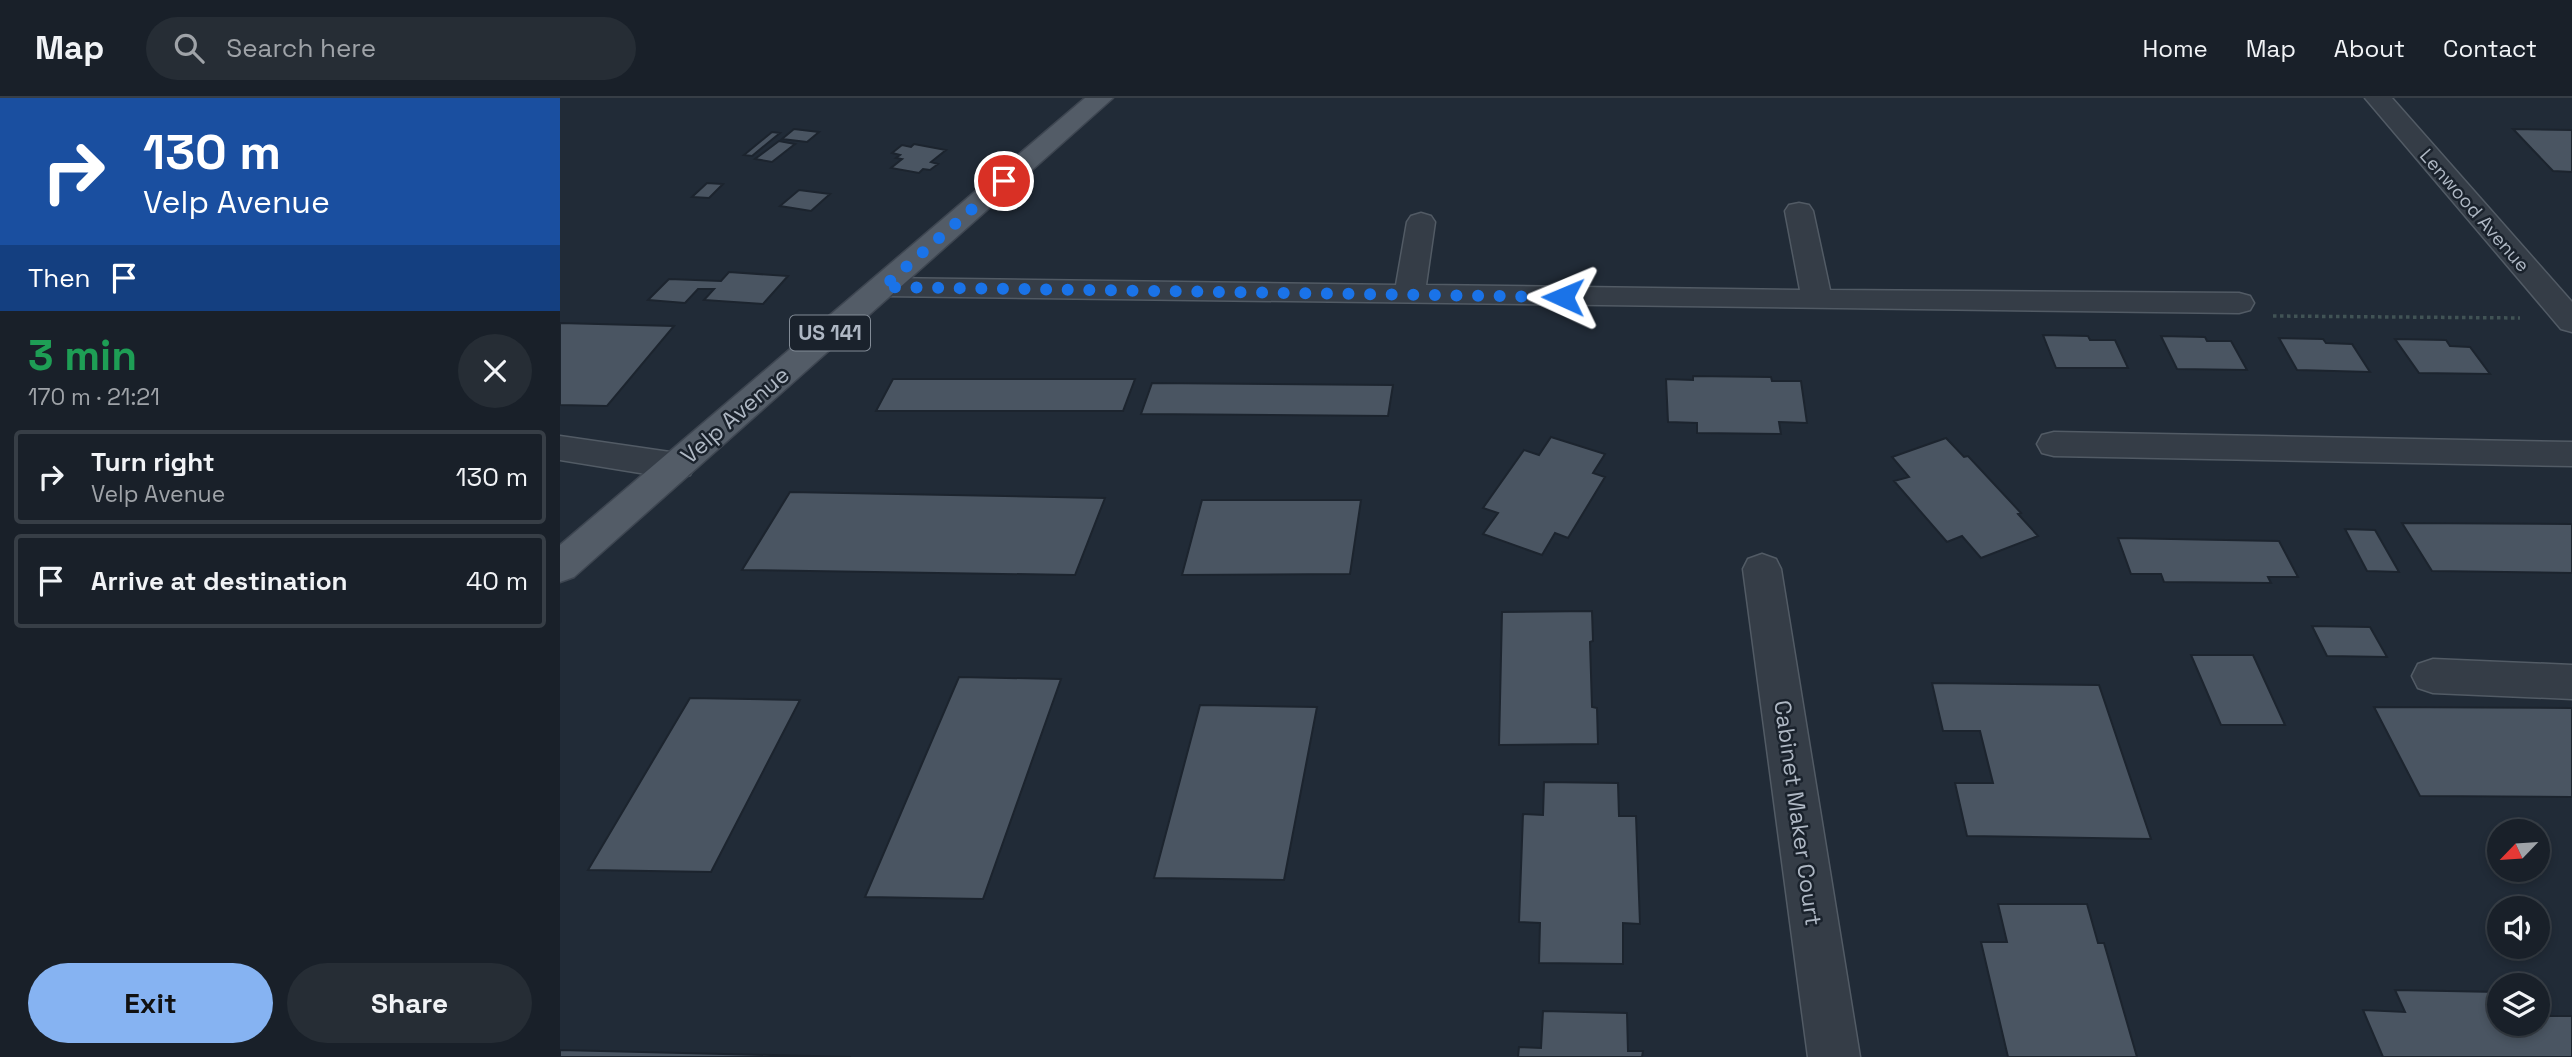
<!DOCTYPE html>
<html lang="en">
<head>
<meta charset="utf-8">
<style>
  :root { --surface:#192029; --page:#262d35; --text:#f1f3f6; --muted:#9fa3a8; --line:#373e46; --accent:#86b3f2 }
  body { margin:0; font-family:"Space Grotesk",sans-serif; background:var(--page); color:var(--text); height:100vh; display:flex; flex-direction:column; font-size:26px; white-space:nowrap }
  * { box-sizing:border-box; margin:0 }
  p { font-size:23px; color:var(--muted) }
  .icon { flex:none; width:38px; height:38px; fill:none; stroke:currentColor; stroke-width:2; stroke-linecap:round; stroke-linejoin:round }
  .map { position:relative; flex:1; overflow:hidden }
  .details { display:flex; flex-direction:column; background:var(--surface); width:560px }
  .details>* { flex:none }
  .hud { background:#1a4fa0; color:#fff; overflow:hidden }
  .needle { width:46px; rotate:245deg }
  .controls { position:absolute; left:1927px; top:721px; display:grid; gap:14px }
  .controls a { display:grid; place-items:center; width:63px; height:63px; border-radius:50%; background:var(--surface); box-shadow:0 4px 10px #0003,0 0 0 2px var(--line); font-size:35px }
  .pin { position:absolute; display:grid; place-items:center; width:60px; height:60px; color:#fff; margin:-30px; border:4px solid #fff; border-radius:50%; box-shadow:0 2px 7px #0007 }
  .me { position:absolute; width:77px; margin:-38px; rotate:271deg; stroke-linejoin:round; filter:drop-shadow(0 0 5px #0008) }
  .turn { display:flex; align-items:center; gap:24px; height:147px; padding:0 28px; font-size:32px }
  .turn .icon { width:91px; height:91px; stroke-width:2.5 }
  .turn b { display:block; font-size:49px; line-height:60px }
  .then { display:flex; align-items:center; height:66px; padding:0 28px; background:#0003; gap:14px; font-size:26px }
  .round { display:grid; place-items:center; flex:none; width:74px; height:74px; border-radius:37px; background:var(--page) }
  .summary { display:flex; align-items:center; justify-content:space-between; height:119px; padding:0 28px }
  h1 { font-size:42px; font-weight:600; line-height:52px; color:#1e9e55 }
  .button { display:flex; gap:14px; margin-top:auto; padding:14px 28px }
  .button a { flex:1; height:80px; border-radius:42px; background:var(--accent); color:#111; font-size:28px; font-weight:600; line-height:80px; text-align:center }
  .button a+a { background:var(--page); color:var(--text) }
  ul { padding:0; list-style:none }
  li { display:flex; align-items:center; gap:21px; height:94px; margin:0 14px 10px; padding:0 14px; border:4px solid var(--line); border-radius:7px }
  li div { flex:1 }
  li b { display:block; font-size:26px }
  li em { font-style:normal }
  header { display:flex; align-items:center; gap:42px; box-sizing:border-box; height:98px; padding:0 35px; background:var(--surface); border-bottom:2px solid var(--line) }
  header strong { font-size:33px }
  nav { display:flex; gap:38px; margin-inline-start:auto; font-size:24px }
  .search { width:490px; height:63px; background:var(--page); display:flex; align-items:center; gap:18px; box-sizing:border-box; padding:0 24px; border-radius:38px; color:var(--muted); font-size:26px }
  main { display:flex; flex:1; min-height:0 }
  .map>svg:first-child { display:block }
</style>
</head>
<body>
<header>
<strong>Map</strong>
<div class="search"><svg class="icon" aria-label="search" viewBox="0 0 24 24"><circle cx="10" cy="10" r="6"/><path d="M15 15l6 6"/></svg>Search here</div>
<nav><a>Home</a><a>Map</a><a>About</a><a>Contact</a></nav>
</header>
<main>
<section class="details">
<div class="hud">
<div class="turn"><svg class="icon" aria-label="right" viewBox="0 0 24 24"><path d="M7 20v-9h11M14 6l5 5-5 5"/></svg><div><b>130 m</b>Velp Avenue</div></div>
<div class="then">Then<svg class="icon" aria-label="arrive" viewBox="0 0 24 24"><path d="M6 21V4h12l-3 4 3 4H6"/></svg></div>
</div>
<div class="summary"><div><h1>3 min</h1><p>170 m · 21:21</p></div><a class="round"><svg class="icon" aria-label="close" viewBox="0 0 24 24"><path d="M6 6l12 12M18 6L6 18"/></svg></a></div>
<ul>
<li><svg class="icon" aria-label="right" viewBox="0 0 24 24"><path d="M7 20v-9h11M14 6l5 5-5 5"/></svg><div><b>Turn right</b><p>Velp Avenue</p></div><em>130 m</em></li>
<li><svg class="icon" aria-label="arrive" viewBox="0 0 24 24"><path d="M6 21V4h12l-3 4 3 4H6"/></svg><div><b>Arrive at destination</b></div><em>40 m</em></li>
</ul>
<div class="button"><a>Exit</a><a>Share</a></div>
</section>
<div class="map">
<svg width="2012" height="959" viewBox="0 0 2012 959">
  <rect width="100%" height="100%" fill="#212b37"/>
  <path fill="#4a5562" stroke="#1c242e" stroke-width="2" d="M234 31 259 34 247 44 222 41Z
    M1953 31 2012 32V74L1993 73Z
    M212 34 220 35 192 58 184 57Z
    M219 43 235 46 212 64 195 61Z
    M354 46 386 52 371 64 378 66 370 72 363 71 359 75 331 70 342 61 336 60 340 57 332 55 342 47 351 49Z
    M147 85 163 86 149 100 132 99Z
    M239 92 270 96 251 113 220 108Z
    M169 174 228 178 203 206 144 202 154 191H138L125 205 88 202 109 181 161 183Z
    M0 225 114 228 47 308 0 307Z
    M1483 237 1528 238 1530 242H1555L1568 270H1496Z
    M1601 238 1645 239 1647 243H1671L1687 272 1617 271Z
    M1719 240 1763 241 1766 245 1792 246 1810 274 1737 272Z
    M1835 241 1886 242 1890 248 1910 249 1930 276 1859 275Z
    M1133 278 1211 279 1212 283H1241L1247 325 1219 324 1221 336 1137 335V325L1108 324 1106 281 1133 282Z
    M333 281H575L563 313H316Z
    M592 285 833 287 828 318 581 316Z
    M991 339 1045 356 1033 375 1045 379 1008 440 995 435 982 457 923 436 938 415 923 410 964 352 979 357Z
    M1386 340 1404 359 1408 358 1461 415 1458 416 1478 438 1421 460 1402 438 1387 444 1334 383 1349 379 1332 359Z
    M230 394 545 400 515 477 182 472Z
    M642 402H801L790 476 622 477Z
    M1842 425 2012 426V475L1872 473Z
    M1785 431 1815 432 1839 474 1807 473Z
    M1558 440 1719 443 1738 479H1708L1711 485 1604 484 1601 476H1571Z
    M1032 513 1033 543 1030 544 1032 609 1037 610 1038 646 939 647 942 514Z
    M1752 528 1810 529 1827 559 1767 558Z
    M1631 557H1693L1725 627H1661Z
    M399 579 501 581 423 801 305 799Z
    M1372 585 1539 587 1591 741 1407 738 1395 685H1433L1420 633H1383Z
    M130 600 240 602 151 774 28 772Z
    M640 607 757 609 724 782 594 780Z
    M1814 609 2012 610V699L1860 698Z
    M984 684 1058 685 1059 718H1076L1080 826 1063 825V866L979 865 980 825 959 824 963 716 983 717Z
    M1438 806H1527L1538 845H1544L1577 959H1448L1421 844H1447Z
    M1835 892 1939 894V926H1978V918H2012V959H1823L1803 912 1845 914Z
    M983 913 1067 915 1068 953H1083L1082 959H958L959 949 981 950Z
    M0 952 291 959H0Z"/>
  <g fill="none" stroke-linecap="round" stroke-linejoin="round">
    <defs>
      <path id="minor" d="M1805 0H1832L2012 204V234L2001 231Z
        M1239 105 1249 107 1253 113 1270 192 1679 195 1690 198 1694 205 1690 212 1679 215 323 198 312 196 308 189 312 182 323 180 836 187 847 124 851 118 861 115 871 118 875 124 866 187 1240 192 1225 113 1229 107Z
        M1494 334 2012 344V368L1494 358 1482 355 1477 346 1482 337Z
        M0 338 117 355 130 359 135 368 130 377 117 381 0 362Z
        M1202 456 1216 461 1221 471 1300 959H1248L1183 471 1188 461Z
        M1873 561 2012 567V601L1873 595 1858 590 1852 578 1858 566Z"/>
      <path id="major" d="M525 0H553L14 479 0 484V447Z"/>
    </defs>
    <use href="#minor" stroke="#525b65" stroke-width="3"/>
    <use href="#major" stroke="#3e4651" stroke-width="3"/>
    <path stroke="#415355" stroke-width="3.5" stroke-dasharray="3.5 3.5" stroke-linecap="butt" d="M1713 218 1960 220"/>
    <use href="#minor" fill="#353d47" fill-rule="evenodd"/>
    <use href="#major" fill="#535c67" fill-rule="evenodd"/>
  </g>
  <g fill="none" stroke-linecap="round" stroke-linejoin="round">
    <path stroke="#1a73e8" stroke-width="12" stroke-dasharray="0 21.6" d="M444 83 323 189 1003 199"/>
  </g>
  <g text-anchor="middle" stroke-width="5" stroke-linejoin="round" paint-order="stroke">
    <g font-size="19" fill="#afb8c4" stroke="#1a222c">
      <text transform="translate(1915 112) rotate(49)" y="7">Lenwood Avenue</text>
    </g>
    <rect fill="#1a222c" stroke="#828b96" stroke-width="2" x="230" y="217.5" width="80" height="35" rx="5"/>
    <g font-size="21" font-weight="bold" fill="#afb8c4">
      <text x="270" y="242">US 141</text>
    </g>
    <g font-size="23" fill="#afb8c4" stroke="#1a222c">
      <text transform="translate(175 317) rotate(-41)" y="8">Velp Avenue</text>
      <text transform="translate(1238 715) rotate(82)" y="8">Cabinet Maker Court</text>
    </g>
  </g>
</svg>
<div class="controls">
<a><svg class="needle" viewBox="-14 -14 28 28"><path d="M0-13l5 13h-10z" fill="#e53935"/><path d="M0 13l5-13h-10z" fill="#9fa3a8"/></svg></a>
<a><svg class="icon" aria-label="sound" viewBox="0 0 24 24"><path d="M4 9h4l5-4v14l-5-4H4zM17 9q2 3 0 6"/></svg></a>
<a><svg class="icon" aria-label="layers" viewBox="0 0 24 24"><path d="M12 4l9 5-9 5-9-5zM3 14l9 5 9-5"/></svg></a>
</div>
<div class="pin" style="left:444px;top:83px;background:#d93025"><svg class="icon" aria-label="arrive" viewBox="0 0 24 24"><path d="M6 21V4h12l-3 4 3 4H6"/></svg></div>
<svg class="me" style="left:1003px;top:199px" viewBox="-20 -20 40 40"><path d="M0-17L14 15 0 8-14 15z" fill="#1a73e8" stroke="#fff" stroke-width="4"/></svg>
</div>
</main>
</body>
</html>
